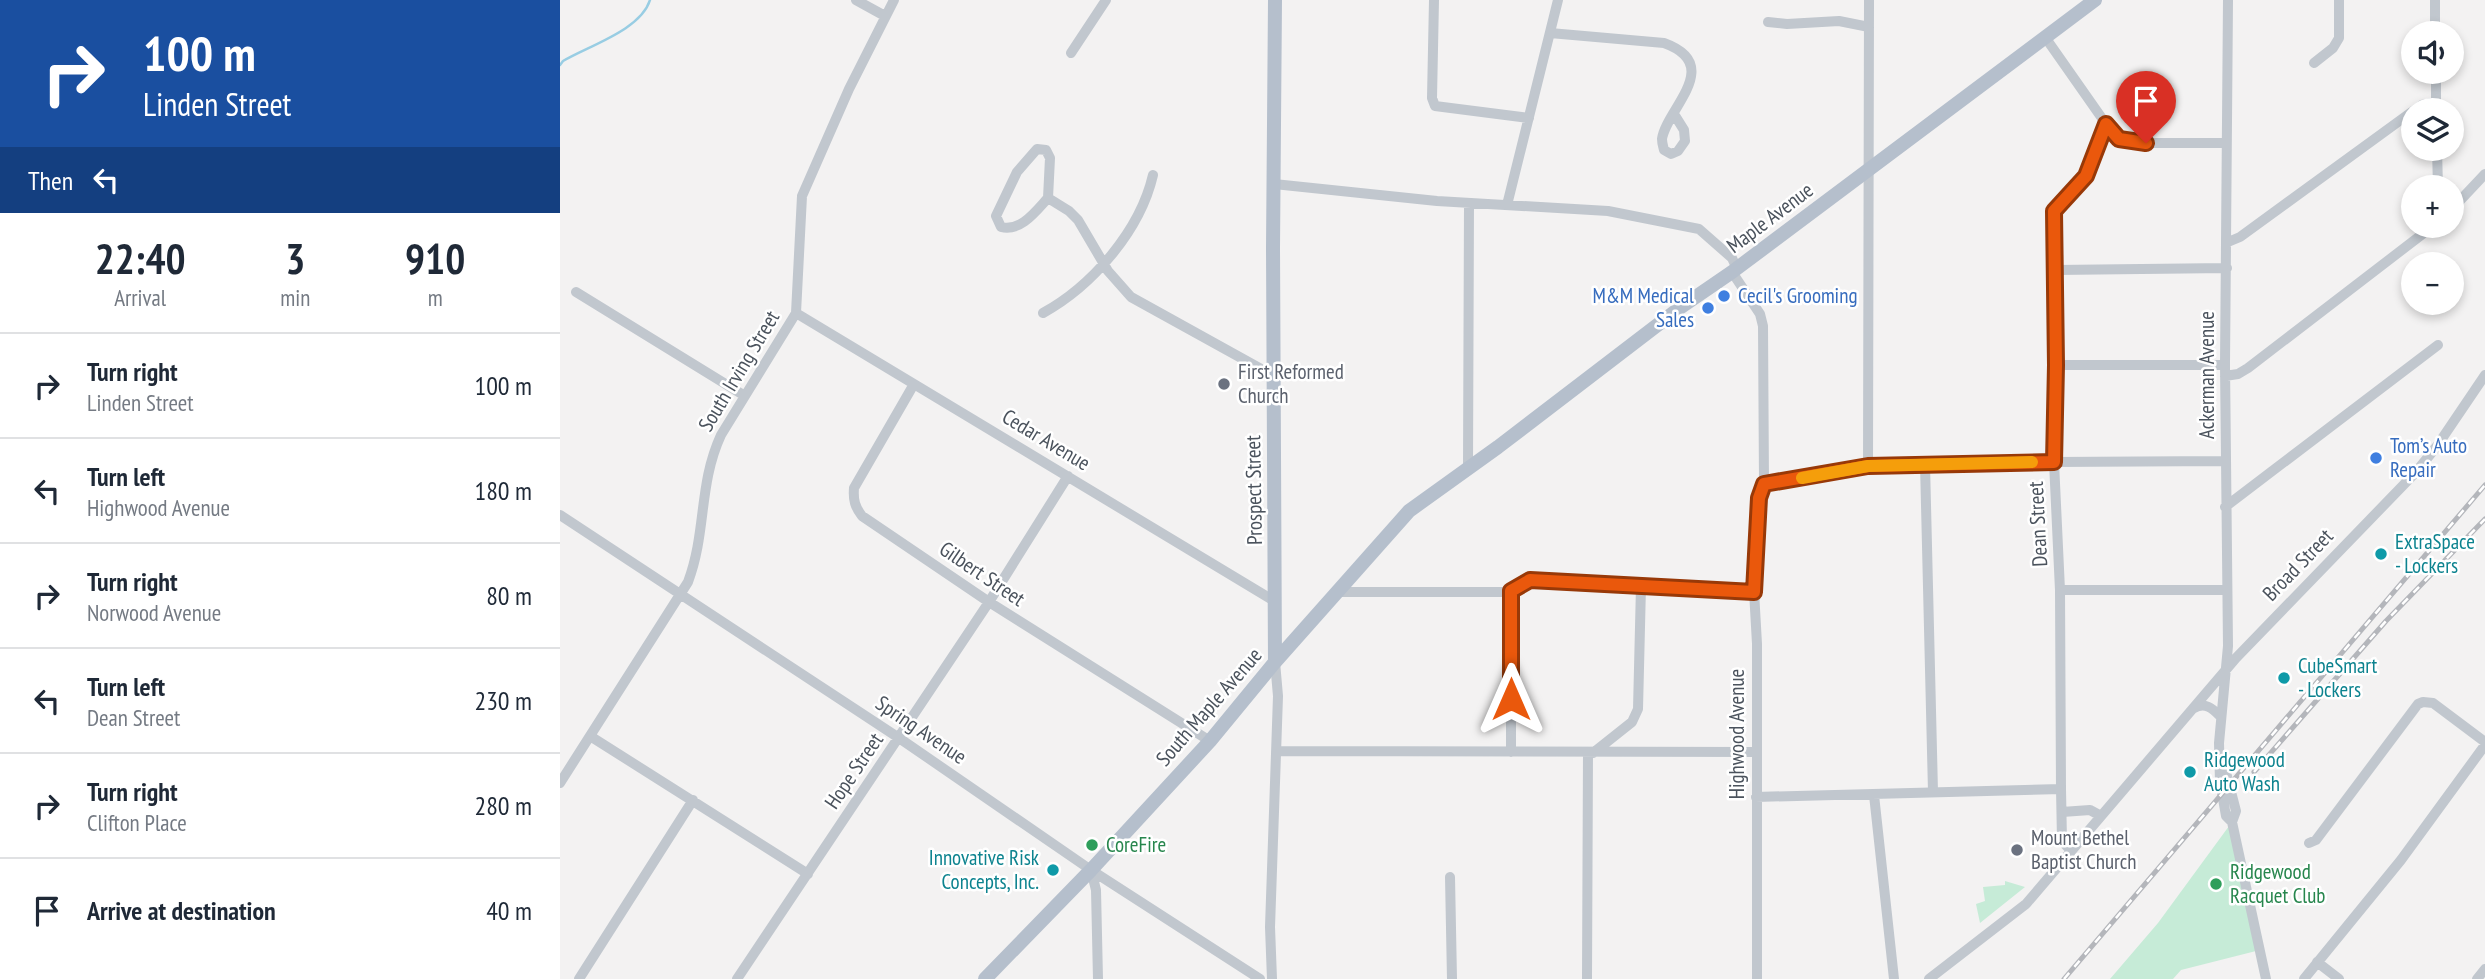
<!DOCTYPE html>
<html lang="en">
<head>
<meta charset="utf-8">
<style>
  :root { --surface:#fff; --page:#f2f2f3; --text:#1f2937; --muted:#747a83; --line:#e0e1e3 }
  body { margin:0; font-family:"PT Sans Narrow",sans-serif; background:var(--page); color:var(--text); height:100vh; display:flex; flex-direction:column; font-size:26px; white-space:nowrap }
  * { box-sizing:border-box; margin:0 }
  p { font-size:23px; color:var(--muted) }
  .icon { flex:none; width:38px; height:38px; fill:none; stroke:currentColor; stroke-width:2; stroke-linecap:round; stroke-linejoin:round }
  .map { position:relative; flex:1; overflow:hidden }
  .details { display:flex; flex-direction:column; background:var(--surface); width:560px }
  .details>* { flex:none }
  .banner { background:#1a4fa0; color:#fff; overflow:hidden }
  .fabs { position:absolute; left:1841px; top:21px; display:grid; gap:14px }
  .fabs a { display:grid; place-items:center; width:63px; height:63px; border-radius:50%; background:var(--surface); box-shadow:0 4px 10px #0003; font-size:35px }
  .pin { position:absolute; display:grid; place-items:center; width:60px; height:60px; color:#fff; margin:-72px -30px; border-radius:50% 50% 50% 0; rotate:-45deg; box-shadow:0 0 7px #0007 }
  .pin .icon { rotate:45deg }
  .me { position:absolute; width:77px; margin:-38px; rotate:0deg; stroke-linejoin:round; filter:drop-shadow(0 0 5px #0008) }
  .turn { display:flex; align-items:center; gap:24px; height:147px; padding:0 28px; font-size:32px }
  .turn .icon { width:91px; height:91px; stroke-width:2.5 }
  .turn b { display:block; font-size:49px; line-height:60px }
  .then { display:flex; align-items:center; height:66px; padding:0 28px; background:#0003; gap:14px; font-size:26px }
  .eta { display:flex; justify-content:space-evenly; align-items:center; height:119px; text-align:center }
  .eta b { font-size:42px; font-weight:600; line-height:49px }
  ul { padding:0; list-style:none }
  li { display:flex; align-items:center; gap:21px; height:105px; padding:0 28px; border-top:2px solid var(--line) }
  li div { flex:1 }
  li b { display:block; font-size:26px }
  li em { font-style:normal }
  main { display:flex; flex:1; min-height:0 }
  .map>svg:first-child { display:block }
</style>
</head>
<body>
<main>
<section class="details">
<div class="banner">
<div class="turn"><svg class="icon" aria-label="right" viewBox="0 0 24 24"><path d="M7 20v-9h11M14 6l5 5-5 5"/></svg><div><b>100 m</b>Linden Street</div></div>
<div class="then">Then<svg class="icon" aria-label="left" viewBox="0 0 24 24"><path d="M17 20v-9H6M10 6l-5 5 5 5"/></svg></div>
</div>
<div class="eta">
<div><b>22:40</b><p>Arrival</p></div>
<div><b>3</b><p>min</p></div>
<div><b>910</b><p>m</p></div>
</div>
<ul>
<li><svg class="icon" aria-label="right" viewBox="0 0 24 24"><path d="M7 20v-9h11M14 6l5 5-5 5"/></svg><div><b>Turn right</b><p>Linden Street</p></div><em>100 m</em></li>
<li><svg class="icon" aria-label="left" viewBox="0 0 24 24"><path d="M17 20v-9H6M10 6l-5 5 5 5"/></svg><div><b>Turn left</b><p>Highwood Avenue</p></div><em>180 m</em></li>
<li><svg class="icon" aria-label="right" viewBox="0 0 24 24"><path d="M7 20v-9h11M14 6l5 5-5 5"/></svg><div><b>Turn right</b><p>Norwood Avenue</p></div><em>80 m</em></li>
<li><svg class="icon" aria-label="left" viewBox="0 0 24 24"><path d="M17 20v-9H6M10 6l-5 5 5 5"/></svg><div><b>Turn left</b><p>Dean Street</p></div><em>230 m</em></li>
<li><svg class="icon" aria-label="right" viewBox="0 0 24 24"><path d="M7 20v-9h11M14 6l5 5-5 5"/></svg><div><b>Turn right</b><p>Clifton Place</p></div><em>280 m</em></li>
<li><svg class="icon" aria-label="arrive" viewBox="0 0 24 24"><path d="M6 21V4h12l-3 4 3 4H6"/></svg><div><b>Arrive at destination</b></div><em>40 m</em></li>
</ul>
</section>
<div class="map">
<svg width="1925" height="979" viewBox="0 0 1925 979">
  <rect width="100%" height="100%" fill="#f3f2f2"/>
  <path fill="#c6ebd7" d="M1672 822 1700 950 1621 970 1613 979H1550L1598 923Z
    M1445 881 1465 887 1420 923 1416 904 1425 901 1423 887 1445 885Z"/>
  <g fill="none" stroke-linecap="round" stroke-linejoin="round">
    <path stroke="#98cde3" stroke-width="2.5" d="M0 65 3 61C28 46 81 30 90 0"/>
    <path stroke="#c1c7ce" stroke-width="10" d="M296 0 325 16
      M874 0 872 98 875 106 969 118
      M1668 0 1665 365 1668 646 1659 743 1660 782 1666 816 1672 822 1706 979
      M1875 0V33
      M1208 22 1227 24 1279 21 1309 27
      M990 33 1104 43C1165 65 1106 109 1102 139 1102 143 1103 146 1104 150L1111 154 1118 151 1125 141 1124 130 1114 114
      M1485 37 1546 124 1559 139 1586 143H1666
      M511 53 546 0
      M1754 63 1773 48 1779 38V0
      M1876 72V110
      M1855 110 1862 105 1876 102
      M477 149 486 150 490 158 488 198C476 211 461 232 441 227L436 216 457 172Z
      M1877 149 1878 187
      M714 184 877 201 1048 211 1139 229 1172 258 1177 269
      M488 198 509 211 518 220 548 271 571 297 714 376
      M947 205 998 0
      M1892 209 1925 174
      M1668 242 1680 237 1853 111
      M1496 270 1667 268
      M1172 272 1200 314 1203 326 1204 484
      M16 292 185 396
      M236 313 716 602
      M483 313C532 286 580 231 593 175
      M1496 365H1665
      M1665 376 1678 374 1688 368 1873 226
      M354 384 294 488C293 500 295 507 302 516L429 602 650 741
      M1365 464 1373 792
      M1308 466 1309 0
      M908 467 909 203
      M1665 507 1878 345
      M0 515 339 738 531 870 700 979
      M1500 590H1667
      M951 591V752
      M778 592H945L970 580 1194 591
      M1634 708C1645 702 1652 708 1660 716
      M30 736 248 874
      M716 751 1196 752
      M1033 753 1072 722 1078 709 1081 586
      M1662 757 1676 811 1672 822
      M0 783 128 582C147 531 138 485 161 435L236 313 242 196 289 89 334 0
      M1314 795 1334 979
      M1196 797 1501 789
      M1502 812 1530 810 1541 816
      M1749 843 1756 840 1858 704 1863 702 1873 703 1925 742
      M1511 851 1502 841 1501 789 1500 590 1494 462 1495 211 1526 175 1546 124
      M531 870 536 890 538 979
      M890 877 892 979
      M1757 962 1779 979
      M19 979 133 800
      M177 979 429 602 508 476
      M712 979 710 927 718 696 715 662
      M1027 979 1028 753
      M1197 979V644L1194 591 1199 498 1204 484 1308 466 1494 462 1665 461
      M1369 979 1466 904 1676 658 1856 472 1877 446 1925 375
      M1744 979 1841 860 1925 745
      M1917 979 1925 969"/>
    <path stroke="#b5bfcc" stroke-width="14" d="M715 662 713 248 715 0
      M425 979 531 870 650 741 715 662 849 511 938 447 1121 307 1172 272 1535 0"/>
    <defs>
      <path id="rail" d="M1694 772 1826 621 1925 519
        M1504 979 1925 485"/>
    </defs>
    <use href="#rail" stroke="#b4b6bb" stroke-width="5"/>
    <use href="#rail" stroke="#fff" stroke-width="2.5" stroke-dasharray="8" stroke-linecap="butt"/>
  </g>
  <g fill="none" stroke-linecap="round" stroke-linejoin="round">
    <defs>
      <path id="route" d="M951 699V591L970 580 1194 592 1199 498 1204 484 1308 466 1494 462 1496 365 1494 211 1526 176 1546 124 1559 139 1586 143"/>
    </defs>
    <use href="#route" stroke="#983908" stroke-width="18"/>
    <use href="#route" stroke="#ea580c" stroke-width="12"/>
    <path stroke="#f59e0b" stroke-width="12" d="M1242 478 1308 466 1472 462"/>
  </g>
  <g fill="#3f7fe0" stroke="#fff" stroke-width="2.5">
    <circle cx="1164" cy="296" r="7"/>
    <circle cx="1148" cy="308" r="7"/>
    <circle cx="1816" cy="458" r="7"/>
  </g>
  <g fill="#6b7280" stroke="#fff" stroke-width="2.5">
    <circle cx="664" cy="384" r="7"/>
    <circle cx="1457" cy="850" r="7"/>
  </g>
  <g fill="#0f9aa8" stroke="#fff" stroke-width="2.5">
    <circle cx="1821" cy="554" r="7"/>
    <circle cx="1724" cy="678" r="7"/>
    <circle cx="1630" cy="772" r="7"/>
    <circle cx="493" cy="870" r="7"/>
  </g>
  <g fill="#2e9e5b" stroke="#fff" stroke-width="2.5">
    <circle cx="532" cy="845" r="7"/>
    <circle cx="1656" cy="884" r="7"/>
  </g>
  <g text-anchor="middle" stroke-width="5" stroke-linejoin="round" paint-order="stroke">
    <g font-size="21" fill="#4b535d" stroke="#fff">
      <text transform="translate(1210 218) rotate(-37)" y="7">Maple Avenue</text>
      <text transform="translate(179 371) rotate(-59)" y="7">South Irving Street</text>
      <text transform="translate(1647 375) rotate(-90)" y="7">Ackerman Avenue</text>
      <text transform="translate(486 440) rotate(31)" y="7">Cedar Avenue</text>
      <text transform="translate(694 490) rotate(-91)" y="7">Prospect Street</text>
      <text transform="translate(1478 524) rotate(-93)" y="7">Dean Street</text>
      <text transform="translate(1738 565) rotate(-46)" y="7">Broad Street</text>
      <text transform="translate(422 574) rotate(34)" y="7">Gilbert Street</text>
      <text transform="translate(649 707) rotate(-49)" y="7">South Maple Avenue</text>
      <text transform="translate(361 730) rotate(34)" y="7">Spring Avenue</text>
      <text transform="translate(1177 734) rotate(-90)" y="7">Highwood Avenue</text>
      <text transform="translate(294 771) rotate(-56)" y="7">Hope Street</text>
    </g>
    <g font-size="21" fill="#366cbe" stroke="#fff" text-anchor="start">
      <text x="1134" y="303" text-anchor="end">M&amp;M Medical<tspan x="1134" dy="24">Sales</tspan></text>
      <text x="1178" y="303">Cecil's Grooming</text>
      <text x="1830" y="453">Tom’s Auto<tspan x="1830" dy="24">Repair</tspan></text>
    </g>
    <g font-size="21" fill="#5b616d" stroke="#fff" text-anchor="start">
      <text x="678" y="379">First Reformed<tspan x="678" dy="24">Church</tspan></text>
      <text x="1471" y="845">Mount Bethel<tspan x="1471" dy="24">Baptist Church</tspan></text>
    </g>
    <g font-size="21" fill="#0d838f" stroke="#fff" text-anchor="start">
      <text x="1835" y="549">ExtraSpace<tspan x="1835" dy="24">- Lockers</tspan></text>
      <text x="1738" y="673">CubeSmart<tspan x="1738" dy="24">- Lockers</tspan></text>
      <text x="1644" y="767">Ridgewood<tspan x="1644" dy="24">Auto Wash</tspan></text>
      <text x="479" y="865" text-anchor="end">Innovative Risk<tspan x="479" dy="24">Concepts, Inc.</tspan></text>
    </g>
    <g font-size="21" fill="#27864d" stroke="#fff" text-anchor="start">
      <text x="546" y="852">CoreFire</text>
      <text x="1670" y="879">Ridgewood<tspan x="1670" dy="24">Racquet Club</tspan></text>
    </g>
  </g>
</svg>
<div class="fabs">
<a><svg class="icon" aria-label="sound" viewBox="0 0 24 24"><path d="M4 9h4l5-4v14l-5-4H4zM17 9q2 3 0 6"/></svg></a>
<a><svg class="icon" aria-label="layers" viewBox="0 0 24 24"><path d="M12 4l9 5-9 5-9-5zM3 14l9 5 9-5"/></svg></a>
<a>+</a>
<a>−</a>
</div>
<div class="pin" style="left:1586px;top:143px;background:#d93025"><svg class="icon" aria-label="arrive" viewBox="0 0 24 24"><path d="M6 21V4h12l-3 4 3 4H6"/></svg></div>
<svg class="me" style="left:951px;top:699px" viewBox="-20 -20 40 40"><path d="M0-17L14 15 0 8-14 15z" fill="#ea580c" stroke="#fff" stroke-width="4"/></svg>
</div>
</main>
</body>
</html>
